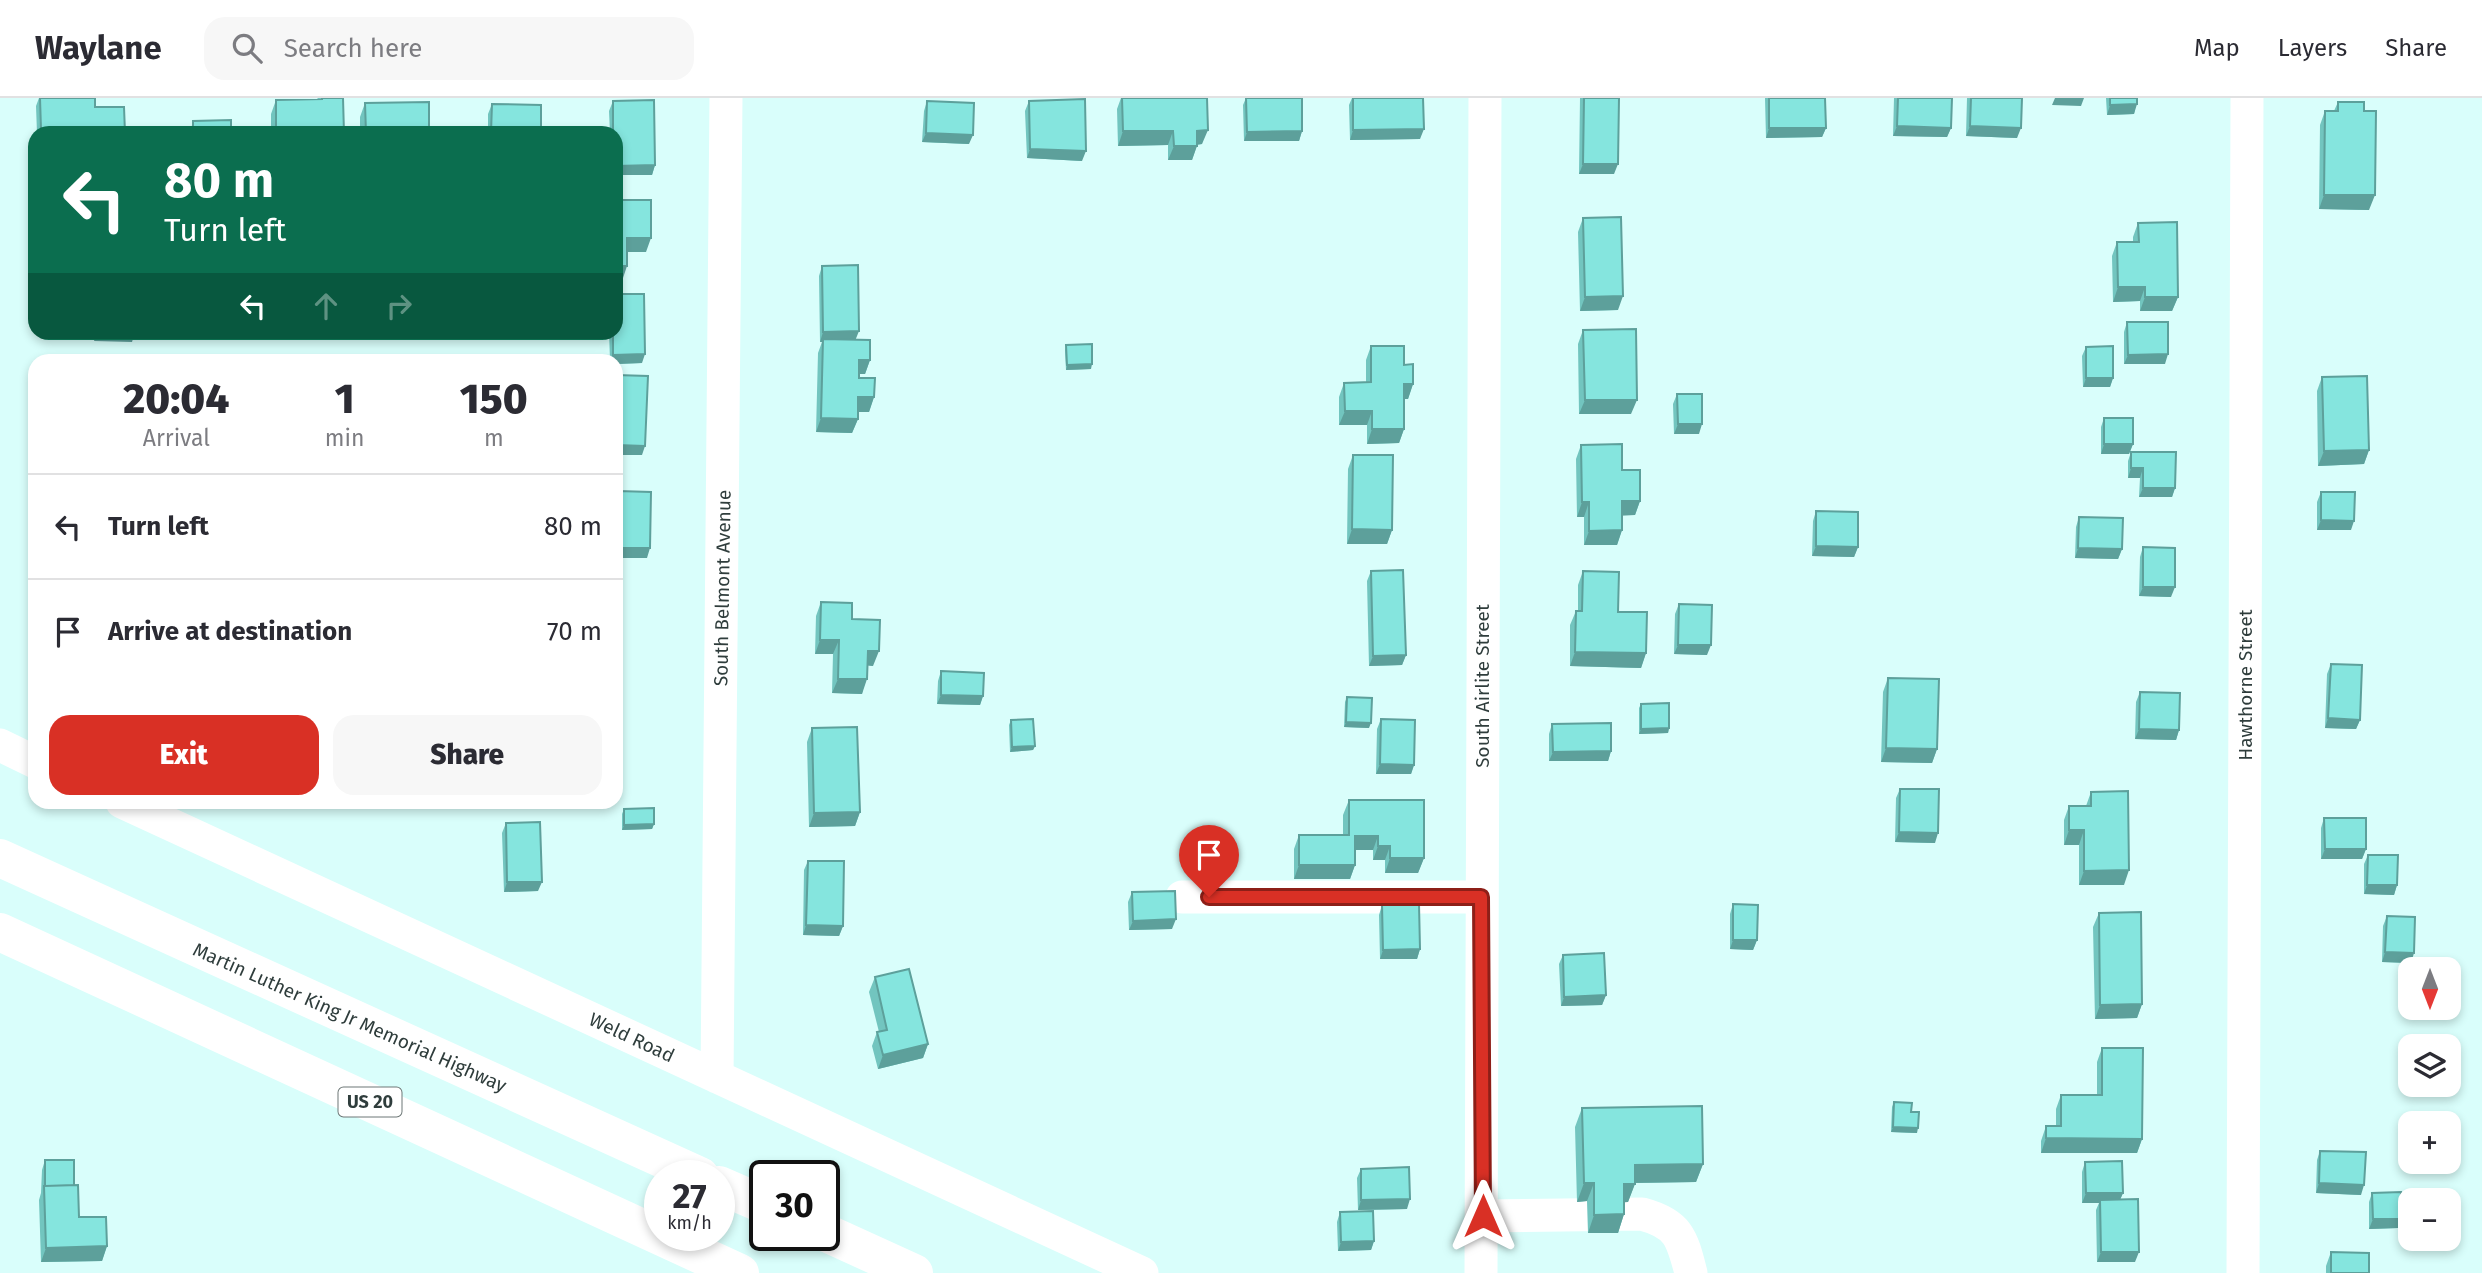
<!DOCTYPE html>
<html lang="en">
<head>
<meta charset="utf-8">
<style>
  :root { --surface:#fff; --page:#f7f7f7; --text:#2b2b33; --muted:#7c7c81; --line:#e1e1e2; --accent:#d93025 }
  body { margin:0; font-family:"Fira Sans",sans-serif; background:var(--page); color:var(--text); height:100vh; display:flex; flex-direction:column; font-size:26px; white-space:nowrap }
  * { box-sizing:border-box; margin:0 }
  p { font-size:23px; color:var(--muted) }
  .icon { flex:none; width:38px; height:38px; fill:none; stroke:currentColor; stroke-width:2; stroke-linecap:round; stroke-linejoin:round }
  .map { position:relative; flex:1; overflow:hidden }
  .sheet { position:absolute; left:28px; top:256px; width:595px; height:455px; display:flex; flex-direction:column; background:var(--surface); border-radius:21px; box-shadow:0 4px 10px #0003 }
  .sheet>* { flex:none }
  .guide { position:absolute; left:28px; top:28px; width:595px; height:214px; border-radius:21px; box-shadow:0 4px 10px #0003; background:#0b6e4f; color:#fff; overflow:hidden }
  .needle { width:46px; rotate:180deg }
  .buttons { position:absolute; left:2398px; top:859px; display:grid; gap:14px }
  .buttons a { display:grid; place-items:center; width:63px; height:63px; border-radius:14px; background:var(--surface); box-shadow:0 4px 10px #0003; font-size:35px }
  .speed { position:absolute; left:644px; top:1062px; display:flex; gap:14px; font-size:35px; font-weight:700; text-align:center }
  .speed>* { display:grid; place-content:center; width:91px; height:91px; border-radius:50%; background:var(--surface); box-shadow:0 4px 10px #0003; line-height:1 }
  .speed small { font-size:18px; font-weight:400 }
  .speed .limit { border:4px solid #111; border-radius:10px; background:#fff; color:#111 }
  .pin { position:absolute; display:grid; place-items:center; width:60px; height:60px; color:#fff; margin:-72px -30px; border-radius:50% 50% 50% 0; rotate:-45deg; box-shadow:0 0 7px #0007 }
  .pin .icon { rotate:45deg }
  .me { position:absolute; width:77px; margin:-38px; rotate:0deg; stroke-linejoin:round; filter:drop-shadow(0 0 5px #0008) }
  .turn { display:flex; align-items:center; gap:24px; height:147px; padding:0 21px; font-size:32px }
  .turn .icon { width:91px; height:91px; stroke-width:2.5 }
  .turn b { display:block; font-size:49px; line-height:60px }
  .lanes { display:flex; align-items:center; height:66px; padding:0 21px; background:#0003; justify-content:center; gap:35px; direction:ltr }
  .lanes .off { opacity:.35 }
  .eta { display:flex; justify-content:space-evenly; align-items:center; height:119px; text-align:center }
  .eta b { font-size:42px; font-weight:800; line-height:49px }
  .primary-button { display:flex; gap:14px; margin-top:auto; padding:14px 21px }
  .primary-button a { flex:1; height:80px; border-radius:21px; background:var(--accent); color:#fff; font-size:28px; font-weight:800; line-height:80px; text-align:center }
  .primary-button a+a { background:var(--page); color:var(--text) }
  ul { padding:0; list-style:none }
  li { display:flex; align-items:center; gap:21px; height:105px; padding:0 21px; border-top:2px solid var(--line) }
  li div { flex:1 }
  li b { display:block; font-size:26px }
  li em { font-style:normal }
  header { display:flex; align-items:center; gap:42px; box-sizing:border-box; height:98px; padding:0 35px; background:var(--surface); border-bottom:2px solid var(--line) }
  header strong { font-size:33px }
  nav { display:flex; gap:38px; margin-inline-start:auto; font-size:24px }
  .search { width:490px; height:63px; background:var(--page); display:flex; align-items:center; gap:18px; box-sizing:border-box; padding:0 24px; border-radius:21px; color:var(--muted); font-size:26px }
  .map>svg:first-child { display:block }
</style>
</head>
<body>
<header>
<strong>Waylane</strong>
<div class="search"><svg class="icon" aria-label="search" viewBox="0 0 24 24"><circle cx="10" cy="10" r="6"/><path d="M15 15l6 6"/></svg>Search here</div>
<nav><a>Map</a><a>Layers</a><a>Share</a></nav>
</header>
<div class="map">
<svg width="2482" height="1175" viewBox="0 0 2482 1175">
  <rect width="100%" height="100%" fill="#d9fefb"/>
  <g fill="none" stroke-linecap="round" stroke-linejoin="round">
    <path stroke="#fff" stroke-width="33" d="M0 647 35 664
      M122 704 1142 1175
      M1182 799H1481
      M717 979 726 0
      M1483 1118 1642 1116C1679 1126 1682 1140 1691 1175
      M1481 1175 1485 0
      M2243 1175 2247 0"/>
    <path stroke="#fff" stroke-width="38" d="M0 760 700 1078
      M0 834 740 1175
      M719 1087 765 1107
      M824 1134 914 1175"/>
  </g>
  <path fill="#72c5bf" d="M39 0H95V9L125 35H37L36 8Z
    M318 0H343L344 35H271V16L276 2 317 1Z
    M1121 0H1207L1202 46 1197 47 1192 62H1168V47L1118 48 1117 11Z
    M1246 0H1302V33L1299 43H1244L1243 7Z
    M1352 0H1423L1420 41 1350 42 1349 7Z
    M1580 0H1619L1614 76H1579Z
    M1765 0H1825L1826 30 1822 39 1766 40Z
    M1894 0H1952L1951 30 1947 39 1893 38Z
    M1967 0H2022L2017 40 1966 38Z
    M2106 0H2137L2134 16 2107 17Z
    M613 3 655 67 652 77H616V35H610L609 13Z
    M927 3 969 46 922 44 924 13Z
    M1029 3 1082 63 1027 60 1025 13Z
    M2338 4 2369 112 2319 111 2320 27 2325 13H2334Z
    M365 5 429 35H360V19Z
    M492 6 541 35H488V16Z
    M193 23 231 35H190Z
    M1583 120 1618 212 1580 213 1578 134Z
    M2138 125 2178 199 2172 213H2140V203L2113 204 2112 158 2117 144H2133V139Z
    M822 168 856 241 870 262 865 276H859V280L874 299 869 314H858V321L852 335 816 334 818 255 822 244H820L819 178Z
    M2127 224 2165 266H2124V234Z
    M1583 232 1631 316H1579L1578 246Z
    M609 234H616L642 265 616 266V262H610Z
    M1066 247 1091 271 1066 272 1065 252Z
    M1371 248 1404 267 1413 286 1408 301H1404V331L1399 345 1367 346V327H1339V299L1344 285 1366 284V262Z
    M2086 249 2113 280 2110 289H2083L2082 258Z
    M2322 279 2369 352 2364 366 2318 368 2317 293Z
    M1677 296 1699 336H1674L1673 306Z
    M2104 320 2133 346 2129 356H2101V329Z
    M1581 347 1622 372 1640 403 1635 417H1622V432L1617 447H1584V419H1577L1576 361Z
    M2131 354 2175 390 2172 399H2139L2140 380H2128V363Z
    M1353 357 1392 432 1387 446H1347L1348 371Z
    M618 393 647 460H616V399Z
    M2321 394 2351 432H2317V404Z
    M1816 413 1858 449 1854 459 1812 458 1813 423Z
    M2079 419 2122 451 2118 461 2075 460 2076 429Z
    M2143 449 2171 499 2139 498 2140 459Z
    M1371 473 1406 557 1402 567 1369 568 1367 483Z
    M1583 473 1618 514 1646 555 1641 570 1570 568V527L1576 513H1578V487Z
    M821 504 852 521 873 568 867 567 862 596 832 595 833 556H815L816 518Z
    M1679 506 1707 557 1674 556 1675 516Z
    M2331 566 2360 622 2356 631 2325 630 2327 576Z
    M941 573 983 598 980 607 937 606 938 583Z
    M1888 580 1937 651 1932 665 1881 664 1883 594Z
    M2140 594 2179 632 2176 642 2135 641 2136 604Z
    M1347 599 1369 630 1344 629 1345 604Z
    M1641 606 1669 630 1668 635 1639 636V610Z
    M1381 621 1414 667 1411 676H1376L1377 631Z
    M1011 622 1035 648 1033 652 1010 654 1009 627Z
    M1552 626 1611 653 1608 663H1549V636Z
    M812 630 860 714 855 728 809 729 807 644Z
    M1900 691 1935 745 1895 744 1896 700Z
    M2091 694 2124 787H2079V747H2064V722L2069 708H2086Z
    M1349 702 1424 760 1418 775H1385V762H1373V752H1355V767L1350 781H1294V751L1299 737H1343V717Z
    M624 711 654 726 652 731 622 732V716Z
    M2324 720 2366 751 2362 761H2321V730Z
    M506 725 538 793 504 794 502 735Z
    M2368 757 2397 787 2394 797 2364 796V766Z
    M808 763 843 828 839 838 803 837 804 772Z
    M1132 794 1172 831 1129 832 1128 804Z
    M1733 806 1757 842 1753 852 1730 851V816Z
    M1382 807 1420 851 1417 861H1380L1379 817Z
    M2099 815 2142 906 2137 920 2095 921 2093 829Z
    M2387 818 2411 865 2382 864 2383 828Z
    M1563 857 1606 897 1602 907 1561 908 1559 866Z
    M875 879 928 946 923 960 878 971 872 948 877 934H879L869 894Z
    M2102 950 2142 1041 2137 1055H2041V1043L2046 1028H2056V1011L2061 997H2097V964Z
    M1894 1004 1911 1014 1917 1035 1891 1034 1892 1009Z
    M1582 1010 1703 1066 1696 1084 1635 1085 1628 1104H1624V1116L1618 1135H1588L1587 1103 1577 1104 1575 1029Z
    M2320 1053 2361 1097 2316 1095 2317 1062Z
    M45 1062 74 1087 79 1119 107 1148 102 1163 41 1164 39 1102 41 1095 42 1072Z
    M2085 1064 2123 1095 2120 1102 2135 1164H2097L2096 1112 2099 1105H2082V1074Z
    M1361 1071 1407 1111 1358 1112 1357 1080Z
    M2372 1095 2398 1130 2369 1131V1104Z
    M1340 1114 1374 1143 1371 1152 1338 1153 1337 1124Z
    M2331 1154 2369 1175H2326V1168Z"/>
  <path fill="#5da09b" d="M2055 0H2084L2081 8 2052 7Z
    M2137 6 2134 16 2107 17 2110 7Z
    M1897 28 1951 30 1947 39 1893 38Z
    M1970 28 2021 30 2017 40 1966 38Z
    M99 30 98 35H39L41 31Z
    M1769 30H1826L1822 39 1766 40Z
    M1424 31 1420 41 1350 42 1353 32Z
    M1208 32 1202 46 1192 47 1197 33Z
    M1123 33H1173L1168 47 1118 48Z
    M1302 33 1299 43H1244L1247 34Z
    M926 35 973 37 969 46 922 44Z
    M1174 48H1197L1192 62H1168Z
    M1030 51 1086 53 1082 63 1027 60Z
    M1583 66H1618L1614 76H1579Z
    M655 67 652 77H616V68Z
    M2324 97H2375L2369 112 2319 111Z
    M627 140H651L646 154H622Z
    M616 168H627L622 183H616Z
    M2118 189H2145L2140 203 2113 204Z
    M1623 198 1618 212 1580 213 1585 199Z
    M2145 199H2178L2172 213H2140Z
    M859 233 855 243 823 241 822 244H820L823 234Z
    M97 234H135L132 244 94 243Z
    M645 256 642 265 616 266V262H611L613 257Z
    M2168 256 2165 266H2124L2128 257Z
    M859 262H870L865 276H854Z
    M1092 266 1091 271 1066 272 1067 267Z
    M2086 280H2113L2110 289H2083Z
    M1404 286H1413L1408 301H1399Z
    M858 299H874L869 314H853Z
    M1585 302H1637L1631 316H1579Z
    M1345 313H1372L1367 327H1339Z
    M821 320 858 321 852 335 816 334Z
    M1678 326H1702L1699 336H1674Z
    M1372 331H1404L1399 345 1367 346Z
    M2104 346H2133L2129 356H2101Z
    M616 347 645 348 642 357H616Z
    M2369 352 2364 366 2318 368 2324 353Z
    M2131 370H2143L2140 380H2128Z
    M2143 390H2175L2172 399H2139Z
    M1622 403H1640L1635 417 1616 418Z
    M1582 404H1589L1584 419H1577Z
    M2321 422 2354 423 2351 432H2317Z
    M1352 431 1392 432 1387 446H1347Z
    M1622 432 1617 447H1584L1589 433Z
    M1816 448 1858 449 1854 459 1812 458Z
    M616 450H650L647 460H616Z
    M2078 450 2122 451 2118 461 2075 460Z
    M2143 489H2175L2171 499 2139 498Z
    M616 515H622L617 529H616Z
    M820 542H839L833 556H815Z
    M1678 547H1711L1707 557 1674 556Z
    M868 553H879L873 568 862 567Z
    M1575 554 1646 555 1641 570 1570 568Z
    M1406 557 1402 567 1369 568 1373 558Z
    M838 581H867L862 596 832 595Z
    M941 597 983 598 980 607 937 606Z
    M2328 620 2360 622 2356 631 2325 630Z
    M1346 624 1371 625 1369 630 1344 629Z
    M1669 630 1668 635 1639 636 1641 631Z
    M616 631H620L616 643Z
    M2139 631 2179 632 2176 642 2135 641Z
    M1035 648 1033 652 1010 654 1012 649Z
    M1886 650 1937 651 1932 665 1881 664Z
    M1611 653 1608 663H1549L1553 654Z
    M1380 666 1414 667 1411 676H1376Z
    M350 704H404L402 707 349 706Z
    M860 714 855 728 809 729 814 715Z
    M654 726 652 731 622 732 624 727Z
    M2069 732H2084L2079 747H2064Z
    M1899 734 1938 735 1935 745 1895 744Z
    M1355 738H1378L1373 752H1350Z
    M1378 748H1390L1385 762H1373Z
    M2325 751H2366L2362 761H2321Z
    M1390 760H1424L1418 775H1385Z
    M1299 767H1355L1350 781H1294Z
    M2129 772 2124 787H2079L2084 773Z
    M507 784H542L538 793 504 794Z
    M2367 787H2397L2394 797 2364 796Z
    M1176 821 1172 831 1129 832 1133 823Z
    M806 827 843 828 839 838 803 837Z
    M1733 842H1757L1753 852 1730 851Z
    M1420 851 1417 861H1380L1383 852Z
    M2385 854 2414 855 2411 865 2382 864Z
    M1606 897 1602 907 1561 908 1564 899Z
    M2142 906 2137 920 2095 921 2100 907Z
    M928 946 923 960 878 971 883 957Z
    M1893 1029 1918 1030 1917 1035 1891 1034Z
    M2046 1040 2142 1041 2137 1055H2041Z
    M1703 1066 1696 1084 1628 1085 1635 1067Z
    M1584 1085H1594L1587 1103 1577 1104Z
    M2319 1085 2364 1087 2361 1097 2316 1095Z
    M1624 1086H1635L1628 1104 1617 1105Z
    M2086 1095H2123L2119 1104 2100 1102 2099 1105H2082Z
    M1410 1101 1407 1111 1358 1112 1361 1102Z
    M1624 1116 1618 1135H1588L1594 1117Z
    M2373 1121H2401L2398 1130 2369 1131Z
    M1374 1143 1371 1152 1338 1153 1341 1144Z
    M107 1148 102 1163 41 1164 46 1150Z
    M2101 1154H2139L2135 1164H2097Z"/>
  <path fill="#85e5de" stroke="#5da09b" stroke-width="2" d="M40 0H95V9H124L125 35H99V30L41 31Z
    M322 0H343L344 35H276V2L322 1Z
    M1122 0H1207L1208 32 1197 33V48H1174L1173 33H1123Z
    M1246 0H1302V33L1247 34Z
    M1353 0H1423L1424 31 1353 32Z
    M1584 0H1619L1618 66H1583Z
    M1769 0H1825L1826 30H1769Z
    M1898 0H1952L1951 30 1897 28Z
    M1971 0H2022L2021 30 1970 28Z
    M2110 0H2137V6L2110 7Z
    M1085 1 1086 53 1030 51 1029 3Z
    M654 2 655 67 616 68V35H613V3Z
    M927 3 974 5 973 37 926 35Z
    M429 4V35H366L365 5Z
    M2338 4H2364V13H2376L2375 97H2324L2325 13H2338Z
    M492 6 541 7V35H491Z
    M231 22V35H193V23Z
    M616 102H651V140H627V168H616Z
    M1621 119 1623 198 1585 199 1583 120Z
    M2177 124 2178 199H2145V189H2118L2117 144H2139L2138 125Z
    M858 167 859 233 823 234 822 168Z
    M616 196H644L645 256 613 257V234H616Z
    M2127 224H2168V256L2128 257Z
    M1636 231 1637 302H1585L1583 232Z
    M823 241 870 242V262H859V280H875L874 299H858V321L821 320Z
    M1092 246V266L1067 267 1066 247Z
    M1371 248H1404V267L1413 266V286H1404V331H1372V313H1345L1344 285 1371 284Z
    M2113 248V280H2086V249Z
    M616 277 648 278 645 348 616 347Z
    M2367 278 2369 352 2324 353 2322 279Z
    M1677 296H1702V326H1678Z
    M2104 320H2133V346H2104Z
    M1622 346V372H1640V403H1622V432L1589 433V404H1582L1581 347Z
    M2131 354H2176L2175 390H2143V370H2131Z
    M1353 357H1393L1392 432 1352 431Z
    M618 393 651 394 650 450H616V422H618Z
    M2321 394H2355L2354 423 2321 422Z
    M1816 413 1858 414V449L1816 448Z
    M2079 419 2123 420 2122 451 2078 450Z
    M2143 449 2175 450V489H2143Z
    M1403 472 1406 557 1373 558 1371 473Z
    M1583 473 1619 474 1618 514H1647L1646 555 1575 554 1576 513H1582Z
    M616 478H621L622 515H616Z
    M821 504 852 505V521L880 522 879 553H868L867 581H838L839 542H820Z
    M1679 506 1712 507 1711 547H1678Z
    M2331 566 2362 567 2360 622 2328 620Z
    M941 573 984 575 983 598 941 597Z
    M1888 580 1939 581 1937 651 1886 650Z
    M2140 594 2180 595 2179 632 2139 631Z
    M1347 599 1372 600 1371 625 1346 624Z
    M616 602H620V631H616Z
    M1669 605V630L1641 631V606Z
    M1033 621 1035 648 1012 649 1011 622Z
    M1381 621 1415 622 1414 667 1380 666Z
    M1611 625V653L1553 654 1552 626Z
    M857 629 860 714 814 715 812 630Z
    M1900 691H1939L1938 735 1899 734Z
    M2128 693 2129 772 2084 773V732H2069V708H2091V694Z
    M1349 702H1424V760H1390V748H1378V738H1355V767H1299V737H1349Z
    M654 710V726L624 727V711Z
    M2324 720H2366V751H2325Z
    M540 724 542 784H507L506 725Z
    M2368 757H2398L2397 787H2367Z
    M808 763H844L843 828 806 827Z
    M1175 793 1176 821 1133 823 1132 794Z
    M1419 806 1420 851 1383 852 1382 807Z
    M1733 806 1758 807 1757 842H1733Z
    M2141 814 2142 906 2100 907 2099 815Z
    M2387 818 2415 819 2414 855 2385 854Z
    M1604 855 1606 897 1564 899 1563 857Z
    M909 871 928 946 883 957 877 934 887 932 875 879Z
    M2102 950H2143L2142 1041 2046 1040V1028H2061V997H2102Z
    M1894 1004 1912 1005 1911 1014H1919L1918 1030 1893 1029Z
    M1702 1008 1703 1066 1635 1067V1086H1624V1116L1594 1117V1085H1584L1582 1010Z
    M2320 1053 2366 1054 2364 1087 2319 1085Z
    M45 1062H74V1087L45 1088Z
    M2122 1063 2123 1095H2086L2085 1064Z
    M1409 1069 1410 1101 1361 1102V1071Z
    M78 1087 79 1119H106L107 1148 46 1150 44 1088Z
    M2401 1094V1121H2373L2372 1095Z
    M2138 1101 2139 1154H2101L2100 1102Z
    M1373 1113 1374 1143 1341 1144 1340 1114Z
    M2331 1154 2369 1155V1175H2331Z"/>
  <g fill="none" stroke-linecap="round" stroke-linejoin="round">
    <defs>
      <path id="route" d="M1209 799H1481L1483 1118"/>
    </defs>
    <use href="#route" stroke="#8d1f18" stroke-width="18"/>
    <use href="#route" stroke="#d93025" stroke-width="12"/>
  </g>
  <g text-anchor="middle" stroke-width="5" stroke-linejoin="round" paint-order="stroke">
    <rect fill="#fff" stroke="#6d7776" stroke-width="2" x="338.5" y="989.5" width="63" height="29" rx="5"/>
    <g font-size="18" font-weight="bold" fill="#2f3d3c">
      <text x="370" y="1010">US 20</text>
    </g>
    <g font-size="19" fill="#2f3d3c" stroke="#fff">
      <text transform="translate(722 490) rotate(-89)" y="7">South Belmont Avenue</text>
      <text transform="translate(2245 587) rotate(-90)" y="7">Hawthorne Street</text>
      <text transform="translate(1482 588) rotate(-90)" y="7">South Airlite Street</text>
      <text transform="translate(350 919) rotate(24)" y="7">Martin Luther King Jr Memorial Highway</text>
      <text transform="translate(632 939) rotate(25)" y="7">Weld Road</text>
    </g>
  </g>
</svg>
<div class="buttons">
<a><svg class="needle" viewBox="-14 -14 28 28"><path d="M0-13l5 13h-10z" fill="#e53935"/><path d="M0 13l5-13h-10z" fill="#7c7c81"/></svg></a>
<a><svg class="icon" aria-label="layers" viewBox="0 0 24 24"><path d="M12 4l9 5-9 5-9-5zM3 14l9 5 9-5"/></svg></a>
<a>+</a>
<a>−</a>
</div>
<div class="speed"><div>27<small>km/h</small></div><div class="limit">30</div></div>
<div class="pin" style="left:1209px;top:799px;background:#d93025"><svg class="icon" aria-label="arrive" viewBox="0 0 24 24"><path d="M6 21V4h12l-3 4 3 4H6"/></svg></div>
<svg class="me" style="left:1483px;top:1118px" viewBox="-20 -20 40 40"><path d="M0-17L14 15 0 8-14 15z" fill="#d93025" stroke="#fff" stroke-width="4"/></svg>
<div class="guide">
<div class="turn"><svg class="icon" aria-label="left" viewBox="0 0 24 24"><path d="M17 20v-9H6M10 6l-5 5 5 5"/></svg><div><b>80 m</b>Turn left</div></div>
<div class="lanes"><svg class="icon" aria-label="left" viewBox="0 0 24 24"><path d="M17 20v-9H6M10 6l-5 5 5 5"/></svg><svg class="icon off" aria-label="ahead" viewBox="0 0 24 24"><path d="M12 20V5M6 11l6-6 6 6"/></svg><svg class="icon off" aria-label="right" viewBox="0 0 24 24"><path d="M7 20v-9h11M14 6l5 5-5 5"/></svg></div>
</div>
<section class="sheet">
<div class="eta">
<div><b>20:04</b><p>Arrival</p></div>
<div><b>1</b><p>min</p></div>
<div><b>150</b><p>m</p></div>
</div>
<ul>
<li><svg class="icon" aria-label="left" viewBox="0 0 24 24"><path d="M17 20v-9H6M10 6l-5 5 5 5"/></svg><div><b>Turn left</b></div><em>80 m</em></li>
<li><svg class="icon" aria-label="arrive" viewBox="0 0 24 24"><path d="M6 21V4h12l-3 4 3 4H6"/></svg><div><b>Arrive at destination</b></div><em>70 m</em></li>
</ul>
<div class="primary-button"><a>Exit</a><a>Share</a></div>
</section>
</div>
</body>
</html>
